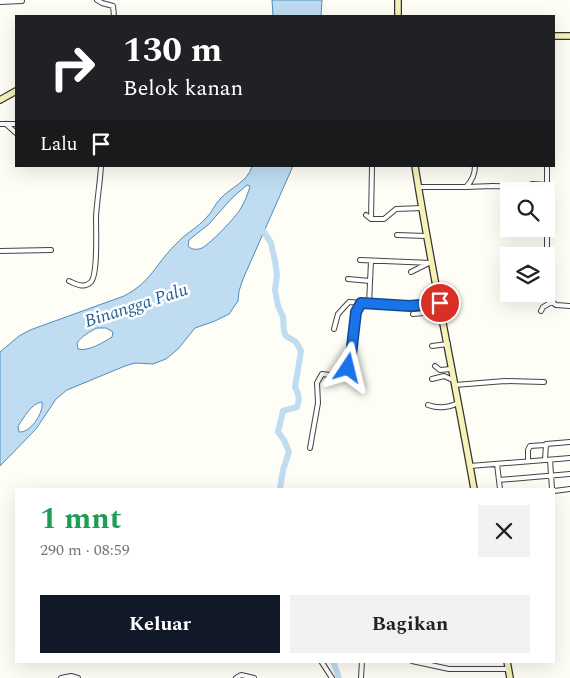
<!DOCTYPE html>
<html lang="id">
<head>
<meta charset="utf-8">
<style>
  :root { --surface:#fff; --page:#f2f2f2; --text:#222; --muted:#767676; --accent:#111827 }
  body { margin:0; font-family:Spectral,serif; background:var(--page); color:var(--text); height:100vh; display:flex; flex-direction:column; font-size:19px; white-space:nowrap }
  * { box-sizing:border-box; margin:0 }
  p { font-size:16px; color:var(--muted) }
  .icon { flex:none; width:28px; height:28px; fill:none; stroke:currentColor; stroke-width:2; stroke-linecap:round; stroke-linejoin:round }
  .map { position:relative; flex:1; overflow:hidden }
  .details { position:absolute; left:15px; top:488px; width:540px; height:175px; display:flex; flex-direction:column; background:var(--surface); border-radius:0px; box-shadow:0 5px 20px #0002 }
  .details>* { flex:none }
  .guide { position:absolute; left:15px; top:15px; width:540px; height:152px; border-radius:0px; box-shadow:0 5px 20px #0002; background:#202124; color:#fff; overflow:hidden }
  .controls { position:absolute; left:500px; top:182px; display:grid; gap:10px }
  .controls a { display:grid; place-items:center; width:55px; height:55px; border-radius:0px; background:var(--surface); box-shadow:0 5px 20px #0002; font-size:25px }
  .pin { position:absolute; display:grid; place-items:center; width:42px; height:42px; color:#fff; margin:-21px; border:2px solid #fff; border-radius:50%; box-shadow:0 1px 5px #0007 }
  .me { position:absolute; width:55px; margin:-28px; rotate:10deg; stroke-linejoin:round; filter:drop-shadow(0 0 4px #0008) }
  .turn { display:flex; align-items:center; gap:18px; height:105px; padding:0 25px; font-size:22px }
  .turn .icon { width:65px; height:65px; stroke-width:2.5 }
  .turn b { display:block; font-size:35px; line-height:42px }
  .then { display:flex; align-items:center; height:48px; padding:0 25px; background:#0003; gap:10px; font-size:19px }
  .round { display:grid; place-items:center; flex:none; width:52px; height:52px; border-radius:0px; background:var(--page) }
  .overview { display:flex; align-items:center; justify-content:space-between; height:85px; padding:0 25px }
  h1 { font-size:30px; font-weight:700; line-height:38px; color:#1e9e55 }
  .action { display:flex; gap:10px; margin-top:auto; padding:10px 25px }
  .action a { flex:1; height:58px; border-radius:0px; background:var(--accent); color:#fff; font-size:20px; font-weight:700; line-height:58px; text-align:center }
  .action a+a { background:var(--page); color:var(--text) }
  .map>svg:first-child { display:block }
</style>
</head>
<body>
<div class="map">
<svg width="570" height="678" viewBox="0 0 570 678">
  <rect width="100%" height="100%" fill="#fefdf6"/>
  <path fill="#bfdcf0" stroke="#4e8dbf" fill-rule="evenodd" d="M272 0H322L321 16H273Z
    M252 166H293L243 279 239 291 238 301 229 314 215 321 195 328 178 349 166 359 153 364 135 363 125 366 67 390 56 399 36 429 0 466V352L19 336 30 330 124 296C151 282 155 265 175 245 184 234 198 228 207 217 212 212 215 204 220 199 231 187 248 182 252 166ZM247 185 250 186C248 194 245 201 241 208 236 217 211 243 202 248 197 250 192 250 188 246L189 240 209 224 232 198ZM97 328H106L113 332 112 337C104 342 88 352 78 349L77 343C82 336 89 332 97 328ZM42 402C44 412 31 433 19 432L18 426C24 418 31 403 42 402Z"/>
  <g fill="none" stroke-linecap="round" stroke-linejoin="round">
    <path stroke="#bfdcf0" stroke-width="6" d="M260 226 271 243 275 261 277 275 275 290 278 306 283 317 284 331 286 336 296 342 301 351 295 387C299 395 300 399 297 407L283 411 278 432 284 440 289 452 283 470 280 489
      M333 661 339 678"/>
    <defs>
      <path id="street" d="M97 0 102 3 113 6 114 16
        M0 2 22 1
        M0 124H16
        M6 124 16 133
        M547 166V260L552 302
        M418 187H466C472 181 475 175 475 166
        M466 187 493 186 526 187 532 184 548 185
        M366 215 371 219H384L396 209 422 208
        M371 219 372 166
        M397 235 426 236
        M0 251 51 250
        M360 260 432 263
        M411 272 429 263
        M348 279 370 281
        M69 281C76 284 84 289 91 282 98 274 96 230 96 217 97 200 100 183 101 166
        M552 302 556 305 570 306
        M369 304 371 261
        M541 311 543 307 552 302
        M413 314 424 313 428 304
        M334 329 338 314 349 302 410 306 440 303
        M432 346 448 344
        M435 366 440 370 451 369
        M432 379 444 376 453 380
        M455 385 505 381 544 382
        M428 405C439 409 448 408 458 403
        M310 448 318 403 317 383 322 374 338 376 348 368 350 364 356 312 361 303
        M545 460 546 444 570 442
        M550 460 552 489
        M528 461V450L530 446 545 445
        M497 464 500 489
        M470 466 570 458
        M499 480 570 474
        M554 491 570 489
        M321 661 332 678
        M412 661 449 669H508
        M61 678 71 676 78 678
        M236 678 241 675 254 678
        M361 678 362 661"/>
      <path id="secondary" d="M398 0V16
        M554 36H570
        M0 100 16 91
        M415 166C432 274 455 381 474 489
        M507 661 510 678"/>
    </defs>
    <use href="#street" stroke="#444" stroke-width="6"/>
    <use href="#secondary" stroke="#333" stroke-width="8"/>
    <use href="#street" stroke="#fff" stroke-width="4"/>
    <use href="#secondary" stroke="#f6f2b8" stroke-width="5.5"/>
  </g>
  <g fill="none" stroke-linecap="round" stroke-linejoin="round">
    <defs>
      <path id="route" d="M348 368 350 364 356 312 361 303 410 306 440 303"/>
    </defs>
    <use href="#route" stroke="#114b97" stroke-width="12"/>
    <use href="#route" stroke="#1a73e8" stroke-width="9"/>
  </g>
  <g text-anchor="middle" stroke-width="5" stroke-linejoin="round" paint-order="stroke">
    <g font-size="18" font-style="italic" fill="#266096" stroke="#fff">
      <text transform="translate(136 305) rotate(-18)" y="6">Binangga Palu</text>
    </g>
  </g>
</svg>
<div class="controls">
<a><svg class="icon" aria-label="search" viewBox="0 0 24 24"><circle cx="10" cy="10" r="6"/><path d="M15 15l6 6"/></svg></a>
<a><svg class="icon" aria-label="layers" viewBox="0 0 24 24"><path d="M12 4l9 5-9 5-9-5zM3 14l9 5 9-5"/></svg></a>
</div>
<div class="pin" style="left:440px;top:303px;background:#d93025"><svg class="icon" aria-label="arrive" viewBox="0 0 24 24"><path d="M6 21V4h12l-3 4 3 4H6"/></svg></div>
<svg class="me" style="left:348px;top:368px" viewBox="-20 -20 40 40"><path d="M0-17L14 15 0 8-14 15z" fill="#1a73e8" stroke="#fff" stroke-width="4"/></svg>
<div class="guide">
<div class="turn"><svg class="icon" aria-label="right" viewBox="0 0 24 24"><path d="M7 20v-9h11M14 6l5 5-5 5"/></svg><div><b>130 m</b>Belok kanan</div></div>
<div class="then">Lalu<svg class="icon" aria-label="arrive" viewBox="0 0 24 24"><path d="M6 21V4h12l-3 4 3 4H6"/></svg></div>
</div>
<section class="details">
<div class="overview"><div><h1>1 mnt</h1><p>290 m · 08:59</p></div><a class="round"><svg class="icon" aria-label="close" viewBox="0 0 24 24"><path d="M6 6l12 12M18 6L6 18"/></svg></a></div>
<div class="action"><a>Keluar</a><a>Bagikan</a></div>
</section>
</div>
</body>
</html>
